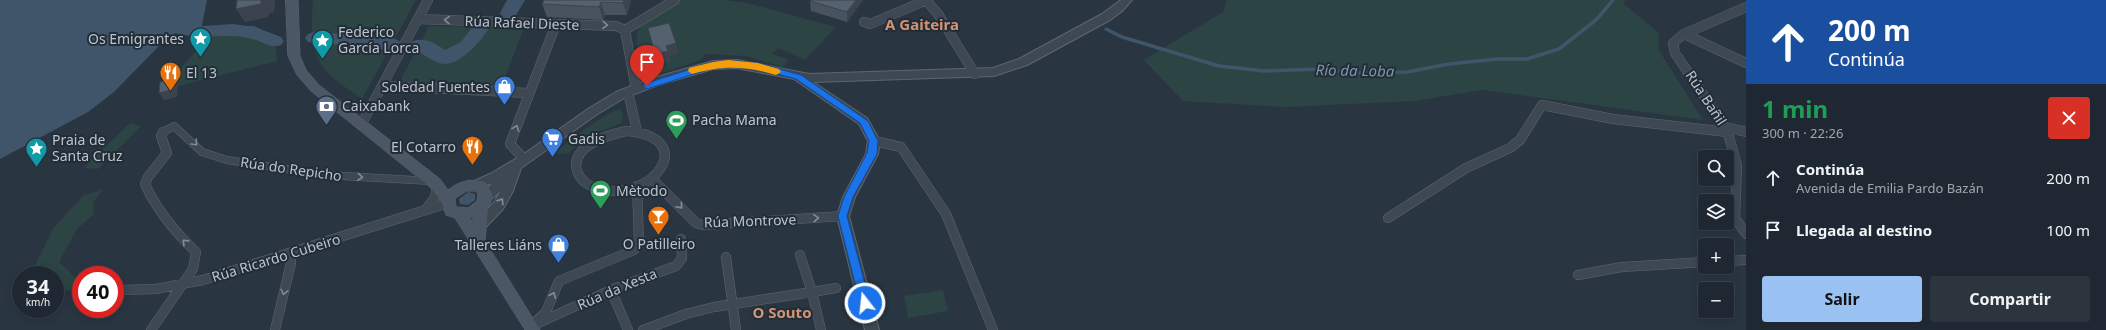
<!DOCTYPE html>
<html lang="es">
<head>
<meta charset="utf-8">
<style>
  :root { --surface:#1f2832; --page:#2c343e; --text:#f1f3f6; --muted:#a1a6ac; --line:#3c444d; --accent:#99c2f3 }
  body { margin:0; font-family:"Noto Sans",sans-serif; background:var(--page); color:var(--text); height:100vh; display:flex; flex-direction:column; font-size:15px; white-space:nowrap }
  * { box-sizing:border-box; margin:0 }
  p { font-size:13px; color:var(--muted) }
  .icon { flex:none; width:22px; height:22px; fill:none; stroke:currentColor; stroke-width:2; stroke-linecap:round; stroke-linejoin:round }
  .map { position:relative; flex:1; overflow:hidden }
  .sheet { display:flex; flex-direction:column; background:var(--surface); width:360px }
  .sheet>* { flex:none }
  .top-card { background:#1a4fa0; color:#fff; overflow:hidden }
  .fabs { position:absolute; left:1698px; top:150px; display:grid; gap:8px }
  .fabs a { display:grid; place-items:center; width:36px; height:36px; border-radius:4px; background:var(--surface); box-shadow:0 2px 10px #0003,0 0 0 1px var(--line); font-size:20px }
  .speed { position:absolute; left:12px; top:266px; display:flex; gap:8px; font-size:20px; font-weight:700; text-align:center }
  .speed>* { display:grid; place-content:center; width:52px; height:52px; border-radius:50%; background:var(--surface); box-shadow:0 2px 10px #0003,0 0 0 1px var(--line); line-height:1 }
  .speed small { font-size:10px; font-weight:400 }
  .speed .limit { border:6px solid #d22; background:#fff; color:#111 }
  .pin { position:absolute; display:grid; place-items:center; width:34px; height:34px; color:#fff; margin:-41px -17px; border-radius:50% 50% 50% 0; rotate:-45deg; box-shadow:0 0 4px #0007 }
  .pin .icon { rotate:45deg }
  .me { position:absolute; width:44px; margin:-22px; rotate:344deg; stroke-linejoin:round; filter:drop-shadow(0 0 3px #0008) }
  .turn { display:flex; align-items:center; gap:14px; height:84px; padding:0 16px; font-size:18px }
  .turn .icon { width:52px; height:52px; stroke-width:2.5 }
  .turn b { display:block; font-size:28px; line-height:34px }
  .round { display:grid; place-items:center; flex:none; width:42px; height:42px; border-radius:4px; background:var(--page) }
  .overview { display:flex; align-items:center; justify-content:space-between; height:68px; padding:0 16px }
  h1 { font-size:24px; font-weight:700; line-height:30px; color:#1e9e55 }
  .button { display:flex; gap:8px; margin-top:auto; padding:8px 16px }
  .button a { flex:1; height:46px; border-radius:4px; background:var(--accent); color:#111; font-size:16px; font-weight:700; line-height:46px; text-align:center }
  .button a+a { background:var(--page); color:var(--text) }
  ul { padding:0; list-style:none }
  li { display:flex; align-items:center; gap:12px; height:52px; padding:0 16px }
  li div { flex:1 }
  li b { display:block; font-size:15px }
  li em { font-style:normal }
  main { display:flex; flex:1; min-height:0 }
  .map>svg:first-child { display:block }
</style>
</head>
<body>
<main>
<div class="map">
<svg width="1746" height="330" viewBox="0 0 1746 330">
  <rect width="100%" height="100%" fill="#293642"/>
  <path fill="#2c4444" d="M313 0H416L362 99C351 91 338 83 328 73 310 56 311 23 313 0Z
    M680 0H725L747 3 836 27 805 60 778 48 773 54 789 60 783 67 745 56 705 54 701 60 641 80C639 66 632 34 642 22 649 14 670 6 680 0Z
    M1227 0H1626L1623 3 1659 33 1658 49 1703 120 1483 90 1414 101 1286 107 1183 101 1144 60 1223 12Z
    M429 26 524 28 501 88 399 83Z
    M224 32 275 41 277 61 163 90 164 86 210 36Z
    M619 109 623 112 622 123 587 136 569 153 559 154 557 152C565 142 606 113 619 109Z
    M130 123 141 126 98 169 85 168 88 163Z
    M103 189 93 203 94 214 77 229 59 262 78 280 69 291 55 290V275H24L34 267 54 227 83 196Z
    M943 290 948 311 908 318 904 296Z"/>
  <path fill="#40556a" d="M0 0H207L201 30 181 29 159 46 114 92 88 112 0 159Z
    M254 26 274 37 275 41 224 32 229 27Z
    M468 192 475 194V200L468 205 460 204 459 199Z"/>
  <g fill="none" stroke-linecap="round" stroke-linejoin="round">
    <path stroke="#40556a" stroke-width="3.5" d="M1106 29 1122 37 1219 66 1264 71 1324 69 1355 73 1407 72 1449 64 1497 59H1527L1559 49 1596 20 1613 0"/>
    <path fill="#40556a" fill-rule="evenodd" d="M507 0H525L515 17 509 19 503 17 500 13Z
      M181 23 203 26 233 24 255 27 281 37 284 41 281 45C270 49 263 41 252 39 227 32 201 41 175 33L172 29 175 25Z
      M479 24 485 26 488 30C480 42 460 65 444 64 433 63 423 53 413 49L410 45 413 41C424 37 435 43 445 50L461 42 473 26Z
      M314 32 392 38 398 40 401 44 398 48 392 50 308 42 305 38 308 34Z"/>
    <defs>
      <path id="pedestrian" d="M163 132 174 126 202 152 227 160 326 175 431 181"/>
      <path id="minor" d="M926 0 938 14 975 74
        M1746 7 1684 34 1673 43 1675 53 1727 130 1737 165 1735 218 1746 234
        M418 19 616 26 625 30
        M864 22 870 24 927 0
        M625 30 636 89
        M625 30 675 0
        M1684 34 1746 63
        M383 86 529 93
        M628 92 637 131
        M361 125 428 0
        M1725 127 1746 132
        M626 131C701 137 653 203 600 189 589 186 581 182 577 171 570 146 608 135 626 131Z
        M874 141 901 147 946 214 993 330
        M525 160 510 144 556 24
        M652 179 696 223 703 225 843 216
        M427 208 434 199 438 186
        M1388 218 1466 168 1510 148 1520 140 1542 105 1613 119 1727 132
        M800 255 812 292 836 288
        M726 257 736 330
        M1727 261 1746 260
        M1578 275 1622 267 1705 262
        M121 290 156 289 203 280 448 203
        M611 290 628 330
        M536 324 611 290 676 266 682 258 681 239
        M531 326 546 312 559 281 634 250 639 242 637 186
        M151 330 193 269 196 252C175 232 157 211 145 184L148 177 167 153 161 136 163 132
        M275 330 291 263V254
        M643 330 686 314 714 307 812 292 821 330"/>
      <path id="tertiary" d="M1121 0H1132L1121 12 1110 20 1027 65 994 76 813 82 867 118 880 141 878 154 855 197 849 216 879 330H865L837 216 843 197 866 154 868 141 859 124 794 79 737 68 713 69 658 85 624 98 596 115 521 168 513 191 503 209 483 230 479 231 475 230 473 226 495 201 501 190C495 196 490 203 482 200L480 197 492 183 476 190 472 188 470 185 472 182 490 174 524 154 588 109 616 92 650 79 713 61 737 60 809 74 993 68 1019 59 1102 14Z"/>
      <path id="secondary" d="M286 0H298L300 56 306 70 319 85 440 179 448 190C459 181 471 178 485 182L492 193V199L488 208 485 241 540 330H525L455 218 446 215 441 201 430 187 311 91 297 75 288 56ZM467 191H476L478 194 477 201 468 208 456 207 455 199ZM473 217V223L470 218Z"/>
    </defs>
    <use href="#pedestrian" stroke="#5c6670" stroke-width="8"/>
    <use href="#minor" stroke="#5c6670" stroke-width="10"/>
    <use href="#tertiary" stroke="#5c6670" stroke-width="2"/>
    <use href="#secondary" stroke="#5c6670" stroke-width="1"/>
    <use href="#pedestrian" stroke="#3d4852" stroke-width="7"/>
    <use href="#minor" stroke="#3d4852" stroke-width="9"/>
    <use href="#tertiary" fill="#3d4852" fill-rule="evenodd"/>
    <use href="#secondary" fill="#4c5765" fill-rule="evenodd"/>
  </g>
  <path fill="#48535f" d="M631 0 627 15H605L603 20 547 17 542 4Z
    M863 0 847 22 811 11 810 1Z
    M648 28 678 53 669 56 670 61 658 64Z"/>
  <path fill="#3b444e" d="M261 0H275L274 12 269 13V17L245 22 236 9Z
    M624 0H631L627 15 623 3Z
    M856 0H863L847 22V12Z
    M601 2 605 15 603 20 599 7Z
    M676 43 678 53 669 56 670 61 658 64 655 54 666 46Z
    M172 79 178 86 177 97 164 100 159 93Z"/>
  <path fill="#54616f" stroke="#3b444e" d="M237 0H261V4L236 9Z
    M544 0H624L623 3 601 2 599 7 542 4Z
    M811 0H856L847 12 810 1Z
    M669 23 676 43 666 46 668 51 655 54 648 28Z
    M172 79 171 90 159 93 160 82Z"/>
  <defs><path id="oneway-chevron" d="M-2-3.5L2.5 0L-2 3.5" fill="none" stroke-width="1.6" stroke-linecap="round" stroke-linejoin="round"/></defs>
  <g stroke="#828c95">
    <use href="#oneway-chevron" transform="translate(447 20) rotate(-178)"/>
    <use href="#oneway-chevron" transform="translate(605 25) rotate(2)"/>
    <use href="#oneway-chevron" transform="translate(516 128) rotate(-69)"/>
    <use href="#oneway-chevron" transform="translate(195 143) rotate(46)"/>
    <use href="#oneway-chevron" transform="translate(360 177) rotate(5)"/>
    <use href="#oneway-chevron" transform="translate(501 201) rotate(-57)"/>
    <use href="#oneway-chevron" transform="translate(680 206) rotate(49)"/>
    <use href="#oneway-chevron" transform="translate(816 218) rotate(-3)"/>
    <use href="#oneway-chevron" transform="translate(185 242) rotate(-136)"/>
    <use href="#oneway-chevron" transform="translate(284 292) rotate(104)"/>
    <use href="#oneway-chevron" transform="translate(553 295) rotate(-67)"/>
  </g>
  <path fill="#1a73e8" stroke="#114b97" d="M737 61 758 63 801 75 868 121 878 141 877 154 853 197 847 216 870 303 868 306 865 308 860 303 838 216 844 197 867 153 869 141 860 123 796 79 758 69 737 67 713 68 647 89 643 86 644 84 713 62Z"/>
  <path fill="#f59e0b" d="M728 60 758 63 779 69 781 72 776 75C746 66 723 65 692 74L688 71 689 68 713 62Z"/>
  <defs>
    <symbol id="sight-pin" viewBox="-11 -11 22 30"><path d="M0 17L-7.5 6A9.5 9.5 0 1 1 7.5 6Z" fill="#0f9aa8" stroke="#222d38"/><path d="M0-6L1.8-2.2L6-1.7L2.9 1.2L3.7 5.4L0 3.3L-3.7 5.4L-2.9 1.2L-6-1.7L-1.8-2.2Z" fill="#fff"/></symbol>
    <symbol id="restaurant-pin" viewBox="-11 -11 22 30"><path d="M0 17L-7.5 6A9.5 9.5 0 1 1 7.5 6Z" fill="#e8710a" stroke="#222d38"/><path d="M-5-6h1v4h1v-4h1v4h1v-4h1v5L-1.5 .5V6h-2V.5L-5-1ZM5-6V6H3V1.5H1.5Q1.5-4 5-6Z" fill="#fff"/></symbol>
    <symbol id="shop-pin" viewBox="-11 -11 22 30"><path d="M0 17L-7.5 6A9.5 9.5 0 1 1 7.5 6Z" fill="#3f7fe0" stroke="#222d38"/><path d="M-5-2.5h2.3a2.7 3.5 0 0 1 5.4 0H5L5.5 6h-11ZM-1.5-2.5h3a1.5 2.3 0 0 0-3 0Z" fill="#fff"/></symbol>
    <symbol id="bank-pin" viewBox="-11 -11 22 30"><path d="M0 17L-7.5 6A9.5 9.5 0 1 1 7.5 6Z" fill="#5c6f8a" stroke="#222d38"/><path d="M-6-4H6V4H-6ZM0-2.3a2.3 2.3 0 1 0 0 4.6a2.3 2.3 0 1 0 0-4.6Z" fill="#fff"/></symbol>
    <symbol id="stadium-pin" viewBox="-11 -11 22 30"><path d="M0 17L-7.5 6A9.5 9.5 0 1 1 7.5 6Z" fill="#2e9e5b" stroke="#222d38"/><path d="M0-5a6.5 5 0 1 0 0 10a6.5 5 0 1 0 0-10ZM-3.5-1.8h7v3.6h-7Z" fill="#fff"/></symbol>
    <symbol id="supermarket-pin" viewBox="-11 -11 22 30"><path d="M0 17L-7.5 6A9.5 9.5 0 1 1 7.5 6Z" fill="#3f7fe0" stroke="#222d38"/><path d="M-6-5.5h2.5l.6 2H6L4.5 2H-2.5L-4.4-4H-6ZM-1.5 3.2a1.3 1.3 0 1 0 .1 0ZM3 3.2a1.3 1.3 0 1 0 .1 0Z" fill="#fff"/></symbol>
    <symbol id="bar-pin" viewBox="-11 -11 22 30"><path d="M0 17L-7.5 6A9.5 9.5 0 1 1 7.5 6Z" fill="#e8710a" stroke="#222d38"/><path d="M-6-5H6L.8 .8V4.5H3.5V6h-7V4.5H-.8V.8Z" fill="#fff"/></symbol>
  </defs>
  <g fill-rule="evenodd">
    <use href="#sight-pin" x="188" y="26" width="25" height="34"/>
    <use href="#sight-pin" x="310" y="28" width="25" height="34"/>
    <use href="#restaurant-pin" x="158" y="60" width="25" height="34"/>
    <use href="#shop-pin" x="492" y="74" width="25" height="34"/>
    <use href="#bank-pin" x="314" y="94" width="25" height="34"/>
    <use href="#stadium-pin" x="664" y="108" width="25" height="34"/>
    <use href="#supermarket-pin" x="540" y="126" width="25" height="34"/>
    <use href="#restaurant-pin" x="460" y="134" width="25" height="34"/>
    <use href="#sight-pin" x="24" y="136" width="25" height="34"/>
    <use href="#stadium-pin" x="588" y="178" width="25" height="34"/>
    <use href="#bar-pin" x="646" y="204" width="25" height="34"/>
    <use href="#shop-pin" x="546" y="232" width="25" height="34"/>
  </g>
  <g text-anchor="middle" stroke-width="4" stroke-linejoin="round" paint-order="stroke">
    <g font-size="14" fill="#bbc3cc" stroke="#222d38">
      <text transform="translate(522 23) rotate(2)" y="5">Rúa Rafael Dieste</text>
      <text transform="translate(1706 98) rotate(57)" y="5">Rúa Bañil</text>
      <text transform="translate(291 169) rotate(8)" y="5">Rúa do Repicho</text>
      <text transform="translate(750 221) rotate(-2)" y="5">Rúa Montrove</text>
      <text transform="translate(276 258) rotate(-17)" y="5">Rúa Ricardo Cubeiro</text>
      <text transform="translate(617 289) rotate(-23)" y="5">Rúa da Xesta</text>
    </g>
    <g font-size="14" fill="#bbc3cc" stroke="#222d38" text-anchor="start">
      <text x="338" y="37">Federico<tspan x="338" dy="16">García Lorca</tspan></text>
      <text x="184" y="44" text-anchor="end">Os Emigrantes</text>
      <text x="186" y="78">El 13</text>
      <text x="490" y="92" text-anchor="end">Soledad Fuentes</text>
      <text x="342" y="111">Caixabank</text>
      <text x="692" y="125">Pacha Mama</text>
      <text x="568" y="144">Gadis</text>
      <text x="52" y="145">Praia de<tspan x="52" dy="16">Santa Cruz</tspan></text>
      <text x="456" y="152" text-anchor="end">El Cotarro</text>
      <text x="616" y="196">Mètodo</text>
      <text x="659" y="249" text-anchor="middle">O Patilleiro</text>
      <text x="542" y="250" text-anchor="end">Talleres Liáns</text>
    </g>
    <g font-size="15" font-weight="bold" fill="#d19371" stroke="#222d38">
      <text x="922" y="30">A Gaiteira</text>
      <text x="782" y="318">O Souto</text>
    </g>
    <g font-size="15" font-style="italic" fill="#7d96ac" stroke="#222d38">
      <text transform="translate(1355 71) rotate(1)" y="5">Río da Loba</text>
    </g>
  </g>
</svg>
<div class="fabs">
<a><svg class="icon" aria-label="search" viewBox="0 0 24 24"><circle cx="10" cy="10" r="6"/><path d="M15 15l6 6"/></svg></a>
<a><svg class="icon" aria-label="layers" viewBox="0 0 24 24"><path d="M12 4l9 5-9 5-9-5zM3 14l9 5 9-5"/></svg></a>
<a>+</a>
<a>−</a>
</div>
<div class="speed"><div>34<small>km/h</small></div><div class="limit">40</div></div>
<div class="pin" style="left:647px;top:86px;background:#d93025"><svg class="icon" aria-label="arrive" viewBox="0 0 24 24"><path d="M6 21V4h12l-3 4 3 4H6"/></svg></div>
<svg class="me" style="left:865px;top:303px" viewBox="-20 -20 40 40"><circle r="17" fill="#1a73e8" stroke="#fff" stroke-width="3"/><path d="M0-11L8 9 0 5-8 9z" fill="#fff"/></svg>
</div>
<section class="sheet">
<div class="top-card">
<div class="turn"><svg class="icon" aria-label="ahead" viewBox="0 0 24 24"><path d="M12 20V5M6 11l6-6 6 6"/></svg><div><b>200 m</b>Continúa</div></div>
</div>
<div class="overview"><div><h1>1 min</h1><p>300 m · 22:26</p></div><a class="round" style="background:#d93025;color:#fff"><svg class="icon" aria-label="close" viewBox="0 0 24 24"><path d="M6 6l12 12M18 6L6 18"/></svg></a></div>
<ul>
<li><svg class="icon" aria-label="ahead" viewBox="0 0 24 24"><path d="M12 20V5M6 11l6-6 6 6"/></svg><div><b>Continúa</b><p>Avenida de Emilia Pardo Bazán</p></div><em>200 m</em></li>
<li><svg class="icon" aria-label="arrive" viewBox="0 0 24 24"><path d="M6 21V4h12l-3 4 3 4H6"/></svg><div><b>Llegada al destino</b></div><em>100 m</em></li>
</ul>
<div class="button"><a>Salir</a><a>Compartir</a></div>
</section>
</main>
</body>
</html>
